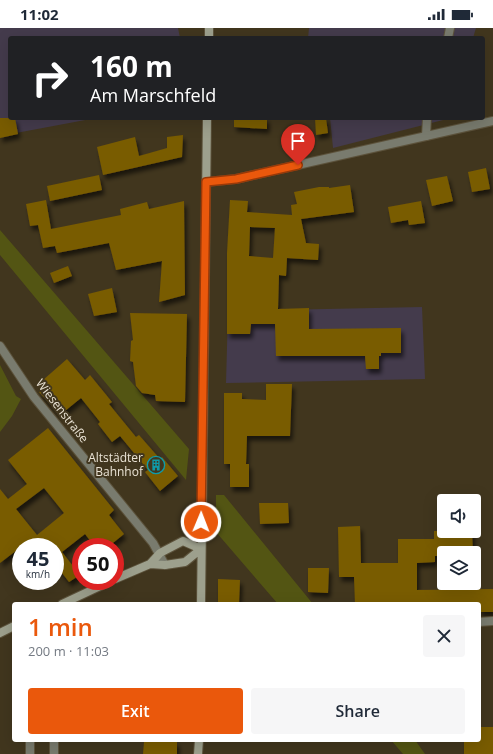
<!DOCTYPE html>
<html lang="en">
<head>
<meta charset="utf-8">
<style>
  :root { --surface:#fff; --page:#f6f6f7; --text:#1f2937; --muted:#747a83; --accent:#ea580c }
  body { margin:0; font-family:"Open Sans",sans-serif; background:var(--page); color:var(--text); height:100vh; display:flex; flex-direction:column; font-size:15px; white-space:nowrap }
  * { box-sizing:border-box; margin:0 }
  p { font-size:13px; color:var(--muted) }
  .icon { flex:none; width:22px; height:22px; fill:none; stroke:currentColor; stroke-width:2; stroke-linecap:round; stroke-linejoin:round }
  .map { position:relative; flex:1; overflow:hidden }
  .drawer { position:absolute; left:12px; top:574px; width:469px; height:140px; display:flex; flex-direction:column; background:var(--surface); border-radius:4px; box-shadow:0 4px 16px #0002 }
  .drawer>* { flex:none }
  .banner { position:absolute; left:8px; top:8px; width:477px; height:84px; border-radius:4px; box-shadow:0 4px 16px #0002; background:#202124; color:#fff; overflow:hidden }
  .controls { position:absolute; left:437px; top:466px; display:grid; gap:8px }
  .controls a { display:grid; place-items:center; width:44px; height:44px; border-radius:4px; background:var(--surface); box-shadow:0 4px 16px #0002; font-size:20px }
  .speed { position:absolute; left:12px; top:510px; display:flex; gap:8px; font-size:20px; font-weight:700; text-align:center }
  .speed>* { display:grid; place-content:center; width:52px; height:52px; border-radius:50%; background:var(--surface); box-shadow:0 4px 16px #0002; line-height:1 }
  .speed small { font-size:10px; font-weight:400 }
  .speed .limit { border:6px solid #d22; background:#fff; color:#111 }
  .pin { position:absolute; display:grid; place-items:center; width:34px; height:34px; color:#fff; margin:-41px -17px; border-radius:50% 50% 50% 0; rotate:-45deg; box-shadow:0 0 4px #0007 }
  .pin .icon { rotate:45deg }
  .me { position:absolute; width:44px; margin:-22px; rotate:1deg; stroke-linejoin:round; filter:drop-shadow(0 0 3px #0008) }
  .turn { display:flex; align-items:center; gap:14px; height:84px; padding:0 16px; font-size:18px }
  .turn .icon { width:52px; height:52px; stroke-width:2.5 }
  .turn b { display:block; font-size:28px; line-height:34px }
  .round { display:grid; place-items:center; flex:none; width:42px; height:42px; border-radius:4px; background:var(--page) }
  .headline { display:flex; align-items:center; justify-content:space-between; height:68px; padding:0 16px }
  h1 { font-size:24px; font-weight:600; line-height:30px; color:var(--accent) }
  .action { display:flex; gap:8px; margin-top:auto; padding:8px 16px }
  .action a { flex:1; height:46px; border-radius:4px; background:var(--accent); color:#fff; font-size:16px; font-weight:600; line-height:46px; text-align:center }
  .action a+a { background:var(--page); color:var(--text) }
  .status { display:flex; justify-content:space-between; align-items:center; height:28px; padding:0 20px; background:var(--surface); direction:ltr }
  .status svg { height:11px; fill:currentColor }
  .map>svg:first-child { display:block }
</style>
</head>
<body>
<div class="status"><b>11:02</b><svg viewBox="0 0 49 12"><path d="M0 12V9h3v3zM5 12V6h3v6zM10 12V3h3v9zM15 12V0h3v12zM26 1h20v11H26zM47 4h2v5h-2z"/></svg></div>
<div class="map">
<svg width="493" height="726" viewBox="0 0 493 726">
  <defs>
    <filter id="shadow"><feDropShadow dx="2.5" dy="4.5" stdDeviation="2" flood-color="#0009"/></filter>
  </defs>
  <rect width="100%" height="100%" fill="#41361e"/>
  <path fill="#443b4c" d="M0 0H178L180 10H10V90H96L0 108Z
    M309 0H476L473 10H308Z
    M330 90H451L333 120Z
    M422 279 425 351 226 355 228 283Z"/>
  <path fill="#535513" d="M0 202 189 421 186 452 0 227Z
    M0 337 16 368 21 371 12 388 0 404Z
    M216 467H224L313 576H278L216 504Z
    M391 712H415L425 726H403Z"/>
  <path fill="#795b00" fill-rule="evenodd" filter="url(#shadow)" d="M0 90H15L18 106 0 110Z
    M234 90H267V101L234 99Z
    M315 90H326L328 105 316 107Z
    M183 107 182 129 103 147 97 119 135 109 139 128 167 120V109Z
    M486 140 490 161 472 164 468 144Z
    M99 147 102 162 50 173 47 158Z
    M447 148 453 173 432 178 426 152Z
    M350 157 354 184 301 191 306 215 319 216 318 232 287 230 286 248 279 247 278 281 309 280V301L401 300V325H381V328H379V341H366L365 328H276L275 296H251L250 306H227V225L230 172 248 173 247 184 292 187 291 177 297 176 294 164 319 159H329V160ZM250 199 275 200 273 230 249 228Z
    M46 172 51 201 121 187 120 181 147 174 149 181 184 173 185 267 159 274 162 233 116 242 109 215 57 225 55 218 43 220 38 197 30 198 26 176Z
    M421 173 425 195 409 197 408 192 391 195 388 179Z
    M68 238 72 248 54 255 50 245Z
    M112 260 117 284 94 288 88 266Z
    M130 285 187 286 185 374 156 373 155 367 142 365 136 358 133 334 130 333 131 313 133 312Z
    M67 331 85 352 90 347 112 374 109 376 136 409 139 407 160 431 162 429 178 448 160 463 145 444 148 442 120 408 112 414 98 396 100 394 81 370 60 387 39 364 47 357 43 352Z
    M266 356H292L290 408H247L246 436H249V459H230V436H224V365H242V371L266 372Z
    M48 400 114 482 109 487 124 506 108 519H95L85 506 62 524 80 547 69 554 55 536V519H21L0 535V461L8 471 27 456 8 432ZM44 460 64 485 37 507 16 481Z
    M259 475H288L289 495 260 496Z
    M360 498 361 535H398V511H434V503H472L473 525H444V528H435V534L417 535V562L493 561V584H479V576H355L354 549H339L338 499Z
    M308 540H329L328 565 308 564Z
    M218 551 240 552 239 576H218Z
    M479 699H493V726H464V712H479Z
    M144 714H177V726H143Z"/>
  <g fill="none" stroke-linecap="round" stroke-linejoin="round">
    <defs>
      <path id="lane" d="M448 10 450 0
        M426 108 427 90
        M30 726V712
        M54 726V712"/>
      <path id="street" d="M206 154 236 151 493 93
        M0 318 34 369 153 515 165 537
        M479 594 493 593"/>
      <path id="secondary" d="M209 10V0
        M150 536 160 525 183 513 201 521
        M115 551 150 536 165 537 185 534 201 521
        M62 576 111 553
        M201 576 207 90
        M0 605 14 598
        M198 726 199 712"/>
    </defs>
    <use href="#lane" stroke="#5c523b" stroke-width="10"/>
    <use href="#street" stroke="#5c523b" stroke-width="10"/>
    <use href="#secondary" stroke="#5c523b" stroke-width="10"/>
    <use href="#lane" stroke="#797b6e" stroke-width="8"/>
    <use href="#street" stroke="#797b6e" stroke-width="8"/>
    <use href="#secondary" stroke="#9da08d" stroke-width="8"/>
  </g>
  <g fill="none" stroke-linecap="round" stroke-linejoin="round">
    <defs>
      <path id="route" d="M201 494 206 154 236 151 298 137"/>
    </defs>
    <use href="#route" stroke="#983908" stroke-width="10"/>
    <use href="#route" stroke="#ea580c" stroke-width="7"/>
  </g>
  <defs>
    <symbol id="building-ring" viewBox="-11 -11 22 22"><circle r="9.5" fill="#41361e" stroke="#0f9aa8" stroke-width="1.5"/><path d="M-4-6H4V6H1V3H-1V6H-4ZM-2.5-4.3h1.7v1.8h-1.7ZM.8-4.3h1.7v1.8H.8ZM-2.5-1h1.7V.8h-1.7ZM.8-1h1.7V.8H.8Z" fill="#0f9aa8"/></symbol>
  </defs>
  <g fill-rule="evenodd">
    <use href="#building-ring" x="146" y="427" width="20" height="20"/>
  </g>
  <g text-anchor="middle" stroke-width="4" stroke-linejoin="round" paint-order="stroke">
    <g font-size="12" fill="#eae3d5" stroke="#41361e">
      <text transform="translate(62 383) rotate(52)" y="4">Wiesenstraße</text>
    </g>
    <g font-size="12" fill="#eae3d5" stroke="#41361e" text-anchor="end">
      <text x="143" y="434">Altstädter<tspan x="143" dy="14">Bahnhof</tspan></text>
    </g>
  </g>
</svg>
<div class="controls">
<a><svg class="icon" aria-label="sound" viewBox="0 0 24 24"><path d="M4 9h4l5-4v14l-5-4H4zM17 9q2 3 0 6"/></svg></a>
<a><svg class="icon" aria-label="layers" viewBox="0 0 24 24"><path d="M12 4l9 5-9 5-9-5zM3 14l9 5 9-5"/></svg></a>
</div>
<div class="speed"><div>45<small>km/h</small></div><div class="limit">50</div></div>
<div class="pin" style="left:298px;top:137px;background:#d93025"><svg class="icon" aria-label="arrive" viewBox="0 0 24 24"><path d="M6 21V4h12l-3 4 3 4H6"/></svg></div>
<svg class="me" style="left:201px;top:494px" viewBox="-20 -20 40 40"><circle r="17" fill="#ea580c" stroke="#fff" stroke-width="3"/><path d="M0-11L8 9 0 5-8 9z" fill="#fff"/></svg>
<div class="banner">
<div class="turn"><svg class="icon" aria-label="right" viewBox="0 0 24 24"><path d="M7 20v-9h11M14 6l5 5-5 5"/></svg><div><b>160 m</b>Am Marschfeld</div></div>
</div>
<section class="drawer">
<div class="headline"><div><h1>1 min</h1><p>200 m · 11:03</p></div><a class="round"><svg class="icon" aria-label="close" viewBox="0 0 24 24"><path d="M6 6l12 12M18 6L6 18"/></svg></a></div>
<div class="action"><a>Exit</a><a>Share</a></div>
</section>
</div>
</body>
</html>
